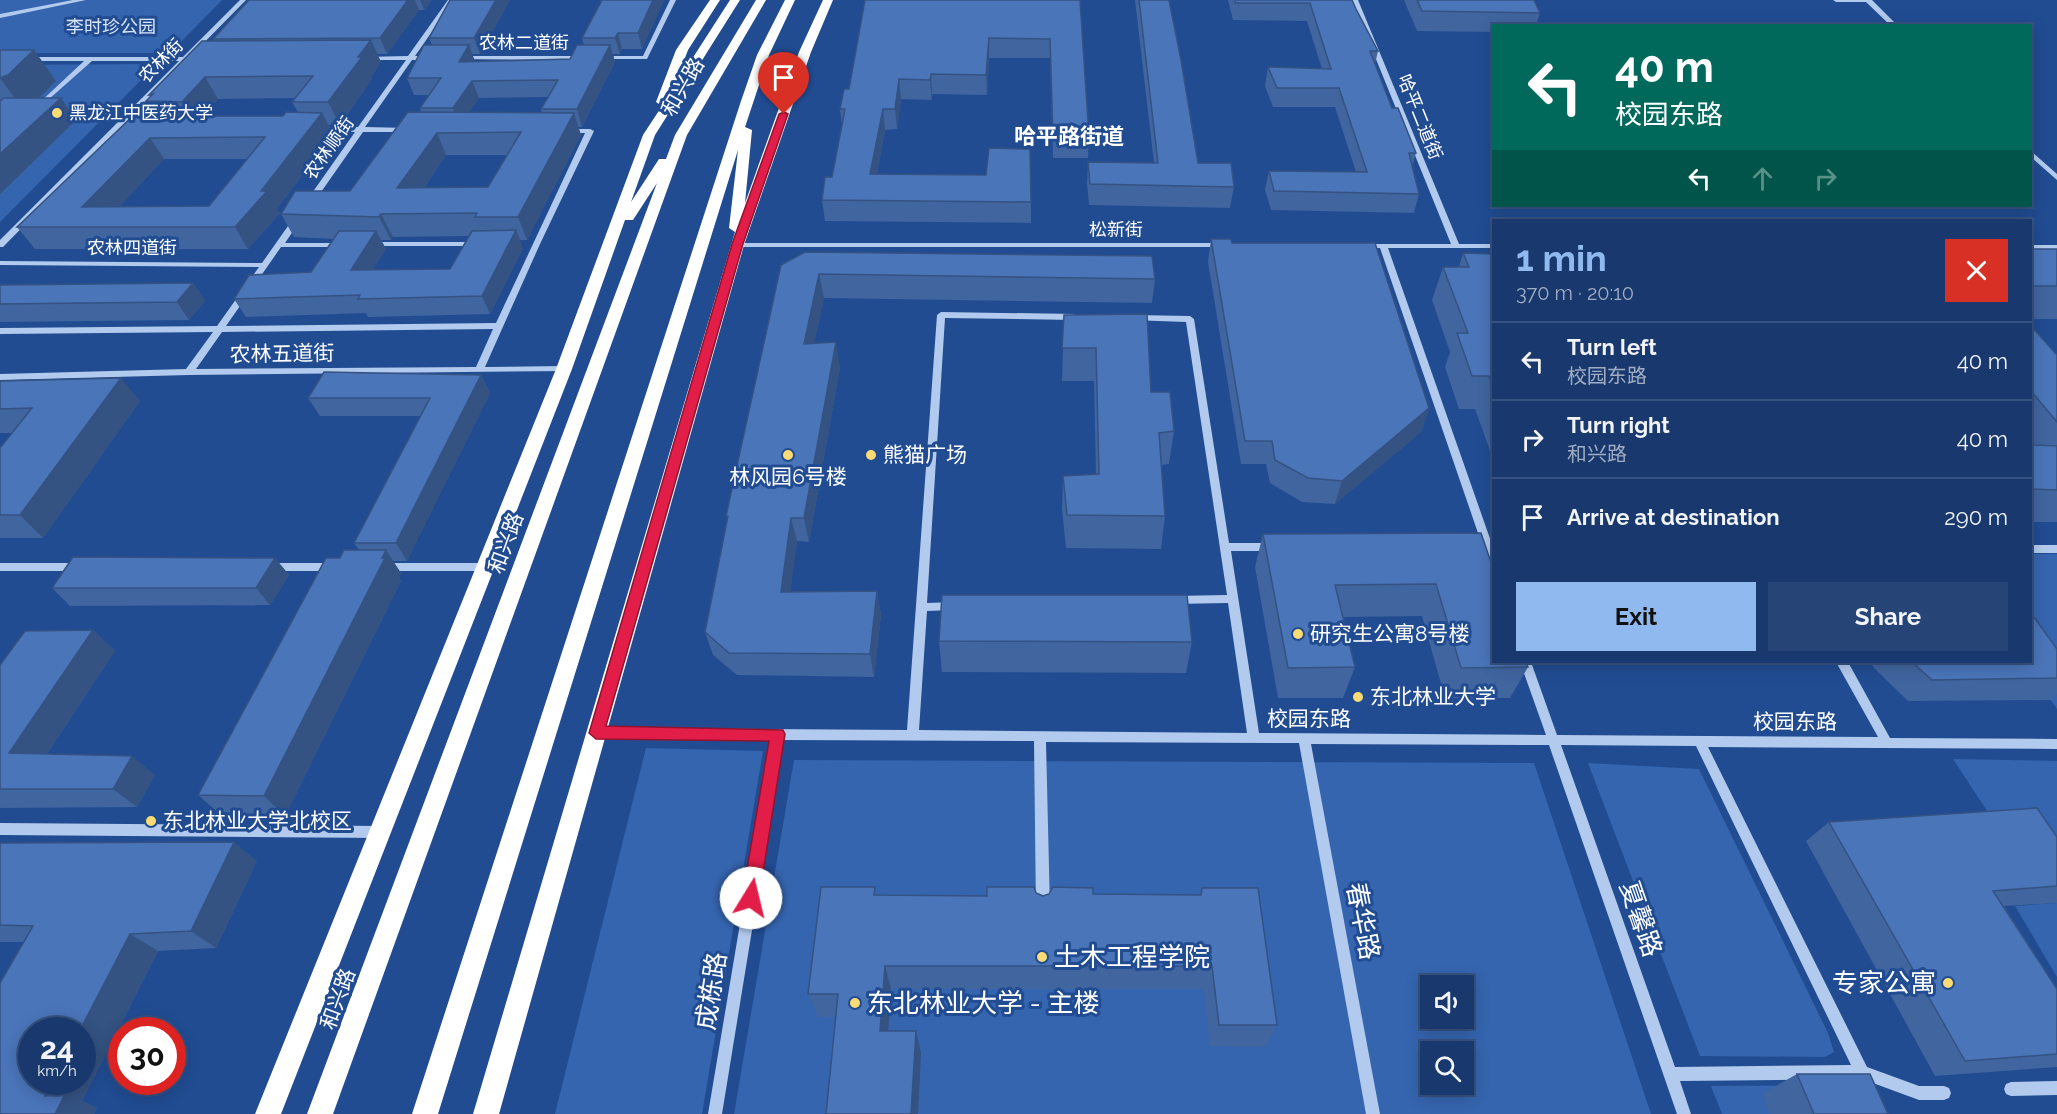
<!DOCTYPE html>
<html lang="en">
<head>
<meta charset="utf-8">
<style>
  :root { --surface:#19396e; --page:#264476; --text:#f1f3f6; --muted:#9facc2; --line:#375381; --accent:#90b9f0 }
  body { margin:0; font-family:Raleway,"Noto Sans SC",sans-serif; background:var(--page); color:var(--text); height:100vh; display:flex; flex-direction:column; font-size:22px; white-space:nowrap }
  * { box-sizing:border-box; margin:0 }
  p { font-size:20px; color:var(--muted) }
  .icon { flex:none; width:33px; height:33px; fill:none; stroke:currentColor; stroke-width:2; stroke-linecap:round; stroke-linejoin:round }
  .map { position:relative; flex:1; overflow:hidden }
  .details { position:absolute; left:1492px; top:219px; width:540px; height:444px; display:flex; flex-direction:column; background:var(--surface); border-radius:0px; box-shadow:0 3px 15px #0003,0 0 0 2px var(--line) }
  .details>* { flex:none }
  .top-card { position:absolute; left:1492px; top:24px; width:540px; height:183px; border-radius:0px; box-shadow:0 3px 15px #0003,0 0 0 2px var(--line); background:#00695c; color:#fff; overflow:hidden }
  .fabs { position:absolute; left:1420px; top:975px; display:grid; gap:12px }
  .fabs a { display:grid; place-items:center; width:54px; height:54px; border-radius:0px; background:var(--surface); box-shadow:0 3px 15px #0003,0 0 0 2px var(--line); font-size:30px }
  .speed { position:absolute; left:18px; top:1017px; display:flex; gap:12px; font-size:30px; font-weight:700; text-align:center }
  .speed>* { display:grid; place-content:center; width:78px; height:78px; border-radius:50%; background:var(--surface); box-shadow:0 3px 15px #0003,0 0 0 2px var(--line); line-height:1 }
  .speed small { font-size:15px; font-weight:400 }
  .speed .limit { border:9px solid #d22; background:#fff; color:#111 }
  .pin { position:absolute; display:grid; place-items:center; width:51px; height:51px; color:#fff; margin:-62px -26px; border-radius:50% 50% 50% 0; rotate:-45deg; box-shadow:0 0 6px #0007 }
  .pin .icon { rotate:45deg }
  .me { position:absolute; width:66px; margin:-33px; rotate:9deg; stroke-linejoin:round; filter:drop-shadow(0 0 4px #0008) }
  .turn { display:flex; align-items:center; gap:21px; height:126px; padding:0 24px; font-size:27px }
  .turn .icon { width:78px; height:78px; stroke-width:2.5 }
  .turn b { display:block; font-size:42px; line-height:51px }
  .lanes { display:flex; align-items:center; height:57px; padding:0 24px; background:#0003; justify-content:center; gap:30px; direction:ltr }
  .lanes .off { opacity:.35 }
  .round { display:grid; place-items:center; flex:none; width:63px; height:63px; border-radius:0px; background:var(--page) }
  .summary { display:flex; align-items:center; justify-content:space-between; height:102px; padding:0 24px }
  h1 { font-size:36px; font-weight:700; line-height:45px; color:var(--accent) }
  .primary-button { display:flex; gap:12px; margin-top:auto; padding:12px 24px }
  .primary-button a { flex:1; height:69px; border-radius:0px; background:var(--accent); color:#111; font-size:24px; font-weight:700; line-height:69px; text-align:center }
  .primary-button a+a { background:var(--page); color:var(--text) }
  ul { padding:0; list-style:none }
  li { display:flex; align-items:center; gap:18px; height:78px; padding:0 24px; border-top:2px solid var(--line) }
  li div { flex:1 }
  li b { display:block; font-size:22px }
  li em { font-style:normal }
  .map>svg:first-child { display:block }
</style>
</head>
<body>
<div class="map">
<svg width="2057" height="1114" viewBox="0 0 2057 1114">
  <rect width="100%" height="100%" fill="#214c92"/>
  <path fill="#3565af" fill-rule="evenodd" d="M0 0H222L170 53H0Z
    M157 64 0 222V65Z
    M2031 554H2057V709L2024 662H2031Z
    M646 748 763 751 702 1114H555Z
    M1953 759 2057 761V899L1999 829Z
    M794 760 1534 763 1651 1114H734ZM1431 986H1464V1018H1431ZM1431 1052H1464V1084H1431Z
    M1588 763 1699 769 1828 1033 1834 1052 1825 1057 1700 1056Z
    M2057 903V977L2015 906Z
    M1837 1085 1770 1114H1722L1711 1086Z"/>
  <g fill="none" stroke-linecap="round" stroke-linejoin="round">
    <path fill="#b2caed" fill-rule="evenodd" d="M73 0H86L0 18V14Z
      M240 0H246L190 57 200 58V60L186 61 3 247H0V240L179 61H92L39 108 35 106 37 105 84 61H0V57H183Z
      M448 0H454L415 56H432L435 58 432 60H412L365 127 409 128 413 130 412 132H363L312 205H306L305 203 355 132 317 131 313 129 314 127H358L406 60H366L363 58 364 57 408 56Z
      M670 0H676L647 59H598V57L600 56H643Z
      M1352 0H1358L1459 244H1494V248H1388L1494 550V569L1490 568 1489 565 1380 248H1362L1358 246 1362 244H1451Z
      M1833 0H1872L1898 26H1891L1866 2H1836Z
      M459 56H585L588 58 585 60 457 59V57Z
      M563 129H590L594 131 540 244 485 367 564 366 567 367 569 369 567 371 189 375 0 380V374L186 369 213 332 0 334V328L217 326 259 267 0 265V261L262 263 295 216H298L302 218 285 243H342L346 245 342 247H281L226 326 496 323 585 133H563ZM493 329 476 367 196 369 222 332Z
      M2031 151 2057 174V180L2031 157Z
      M366 242H477L481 244 477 246H369L365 244Z
      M734 243H1224L1228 245 1224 247H737L733 245Z
      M2031 245H2057V249H2031Z
      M941 312 1075 314 1079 317 1075 320 945 318 927 603 954 602 958 603 959 606 958 609 954 610 927 611 919 730 1247 733 1228 603 1174 604 1170 603 1169 600 1170 597 1174 596 1227 595 1186 322 1130 320 1129 318 1133 315 1190 316 1194 319 1229 543H1272L1277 547 1272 551H1231L1259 733 1546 735 1520 662H1531L1557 735 1878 737 1836 662H1848L1890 738 2057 739V749L1708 747 1867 1067 1919 1086H1944L1949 1088 1951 1093 1949 1098 1944 1100H1919L1862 1079 1680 1081 1691 1114H1677L1549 745 1311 744 1380 1114H1366L1299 743 1046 742 1050 910 1048 915 1043 916 1038 915 1036 910 1034 741 783 740 722 1114H708L771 739 596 738 592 737 590 733 592 729 596 728 907 730 937 315ZM1561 745 1696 746 1851 1065 1675 1067Z
      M2031 545H2057V553H2031Z
      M0 563H81L85 564 86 567 85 570 81 571H0Z
      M270 563H333L337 564 338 567 337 570 333 571H270L266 570 265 567 266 564Z
      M384 563H483L487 564 488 567 487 570 483 571H384L380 570 379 567 380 564Z
      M0 823 380 826 384 828 386 832 384 836 380 838 0 835Z
      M2057 1081V1095L2011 1096 2006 1094 2004 1089 2006 1084 2011 1082Z"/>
    <path fill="#fff" fill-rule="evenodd" d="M710 0H720L688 50 674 87 730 0H740L655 135 631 202 659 159H666L675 135 756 0H766L687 135 333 1114H307L657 183 633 220H625L572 369 281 1114H255L556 369 643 135 662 106 656 102 676 50Z
      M785 0H795L769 55 745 127 752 130 745 203 799 52 823 0H833L811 52 744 245 499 1114H473L735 232 729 228 738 150 438 1114H412L741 101 757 55Z"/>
  </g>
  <path fill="#40659f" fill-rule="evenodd" d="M249 0H432L424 10H419L387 54H377L381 62 371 77 372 79 340 125H328L333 134 277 209 280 213 248 249H35L17 227 152 111 146 101 151 97 149 95 215 41 213 39ZM295 98 292 102 298 112 283 116H203L218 99ZM164 159H247L209 206 119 207Z
    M510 0 480 54H472L475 61 570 59 584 45 582 38 602 0H664L642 49H622L620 54H613L615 62 582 127H578L581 135 527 240H519L523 248 490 314 368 317 366 313 246 317 234 299 311 272 334 239 294 237 281 214 350 191 421 112 420 108 429 95H414L407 78 432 45 429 38ZM548 97 541 109 542 113 469 112 479 98ZM446 155H507L488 187 424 188ZM469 236 450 269 372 270 386 249 381 240H391L393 237Z
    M1080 0 1089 137 1088 158H1053L1050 58H989L987 95 932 94V100L901 99 897 129 885 130 877 174 1031 202V223L825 221 822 200 832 177 842 125 840 109 849 89Z
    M1135 0H1169L1198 163 1234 187 1230 208 1089 205 1087 183 1088 162 1154 163Z
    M1228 0H1352L1356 9 1378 51 1375 64 1392 108 1416 153 1412 167 1419 194 1414 213 1271 210 1265 190 1269 171 1356 172 1335 107H1273L1265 86 1268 67 1322 69 1307 21 1233 20Z
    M1404 0H1534L1540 13 1536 26H1494V32L1417 31Z
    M0 50H34L56 81 39 98 76 120 0 194Z
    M1211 239 1232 243 1429 408 1421 432 1335 504 1302 502 1270 483 1266 464H1241L1208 262Z
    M2031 249H2057V319H2031Z
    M1463 253 1494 254V462L1475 409H1459L1445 367 1450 352 1432 300 1443 267H1459Z
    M781 265 1155 279 1152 303 824 298 814 343 840 367 809 542 797 541 790 592 877 591 881 615 874 677 737 675 713 655 705 632 728 520 726 516Z
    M193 283 205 301 189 320 0 322V285Z
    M1064 315 1151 392 1174 431 1169 464 1161 465 1165 516 1161 549 1066 548 1062 509 1063 476 1096 474 1094 381H1062Z
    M2031 326 2057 355V522H2031Z
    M481 375 490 393 407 561H392L401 573 399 578 401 581 285 816 221 815 198 795 340 558 359 550 354 543 420 416H320L308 398Z
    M0 381 140 401 43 538H0V448L12 433H0Z
    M1481 533 1528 667 1510 698H1445L1422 616 1343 617 1355 667 1343 698H1278L1255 567 1263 534Z
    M275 558 289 575 270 605 70 606 52 588Z
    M93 630 115 651 47 754 155 775 137 807 0 808V665Z
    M939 641 1192 642 1186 673 942 672Z
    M2057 649V694L2051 700 1908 701 1874 668 1870 662H2031Z
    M1829 822 2057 837V903L2004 906 2057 989V1067L1935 1076 1806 841Z
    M0 843 257 861 216 948 158 951 82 1101 97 1108 94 1114H0L23 942H0Z
    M1202 888 1277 1025 1266 1047 1210 1046 1204 989H891L888 1031 921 1053 836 1017H818L808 994 876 895 987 896 1036 893 1043 896 1093 894 1199 895Z
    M1797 1074 1888 1114H1770L1762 1094Z"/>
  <path fill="#345282" d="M408 0H415L419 10 387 54 380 38Z
    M420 0H432L424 10Z
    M496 0H510L480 54 474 38Z
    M653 0H664L642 49 638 33Z
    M618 33 622 49 620 54 615 38Z
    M989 38V58L987 95 986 75Z
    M371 40 381 62 371 77 372 79 340 125 328 102 358 57Z
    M469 45 475 62H459Z
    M610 45 615 62 582 127 577 109Z
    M34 50 56 81 31 106 23 109 0 78Z
    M931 74 932 94V100L930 80Z
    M205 77 218 99 195 124 182 102Z
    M899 79 901 99 897 129 895 109Z
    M472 81 479 98 460 126 453 108Z
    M61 98 76 120 0 194V154Z
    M883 109 885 130 873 195 870 174Z
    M174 111 187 133 170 116Z
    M322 113 333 134 277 209 280 213 248 249 235 227Z
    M574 113 581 135 527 240 518 217Z
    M437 133 446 155 408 211 397 188Z
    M150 138 164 159 100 227 82 207Z
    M381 214 393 237 391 240 379 217Z
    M516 230 523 248 490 314 482 296Z
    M376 231 386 249 361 288 351 270Z
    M819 274 824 298 809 368 804 344Z
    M193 283 205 301 189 320 177 302Z
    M836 342 840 367 809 542 804 518Z
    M481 375 490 393 407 561 396 543Z
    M121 378 140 401 43 538 20 515Z
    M1429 408 1421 432 1335 504 1342 481Z
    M791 518 797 541 787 615 781 592Z
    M386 550 401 573 399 578 401 581 285 816 264 796Z
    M275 558 289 575 270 605 256 588Z
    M877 591 881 615 874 677 870 654Z
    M93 630 115 651 35 772 9 753Z
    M132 756 155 775 137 807 113 789Z
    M234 842 257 861 216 948 191 931Z
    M130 934 158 951 82 1101 97 1108 94 1114H55L45 1096 53 1082H82V1030H80Z
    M885 966 891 989 887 1053 880 1031Z
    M916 1031 921 1053 918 1114H911Z"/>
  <path fill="#4a75b9" stroke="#345282" stroke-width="1.5" fill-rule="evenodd" d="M249 0H408L380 38 213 39Z
    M450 0H496L474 38H429Z
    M602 0H653L638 33H618L615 38H582Z
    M865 0H1080L1089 137 1053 138 1050 39 989 38 986 75 931 74 930 80 899 79 895 109H883L870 174 986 175 989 148 1030 149 1031 202 822 200 825 177H832L845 109H840L844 89H849Z
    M1139 0H1169L1181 60 1198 163H1231L1234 187 1090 184 1088 162 1158 163Z
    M1235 0H1352L1356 9 1378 51H1370L1392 108H1398L1416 153H1409L1419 194 1274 191 1269 171 1367 172 1339 88H1277L1268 67 1331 69 1310 3H1235Z
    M1417 0H1534L1540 13 1422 11Z
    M371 40 358 57H362L328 102H292L313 76 205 77 182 102 146 101 153 94 149 95 202 41Z
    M424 45H469L459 62 570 59 577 45H610L577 109H541L558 80 472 81 453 108H420L441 78H407Z
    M0 50H34L8 75 0 78Z
    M4 98H61L0 154V101Z
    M138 111H174L170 116H283L286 112 322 113 261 191H267L235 227H17ZM265 137 209 206 82 207 150 138Z
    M408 112 574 113 518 217H475L477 213 381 214 379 217 281 214 295 191H350ZM521 132 488 187 397 188 437 133Z
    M516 230 482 296 358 299 360 295 234 299 249 275 311 272 339 231H376L351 270 450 269 472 231Z
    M1211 239H1231L1232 243H1375L1429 408 1342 481 1308 478 1275 460 1272 441H1245Z
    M2031 249H2057V286H2031Z
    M805 252 1152 256 1155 279 819 274 804 344 836 342 804 518H791L781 592 877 591 870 654 729 653 705 632 728 516H726L781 265Z
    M1463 253 1494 254V390L1489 376H1472L1457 333H1468L1443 267H1469Z
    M193 283 177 302 0 304V285Z
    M1147 314 1151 392H1170L1174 431 1159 433 1165 516 1067 515 1063 476 1099 474 1096 348H1062L1064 315Z
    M2031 326 2057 355V422L2031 391Z
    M324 372 481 375 396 543H354L430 398H308Z
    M121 378 20 515H0V448L32 408 0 409V381Z
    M2031 445 2057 446V490L2031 489Z
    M1481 533 1494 571V662H1526L1528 667 1461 668 1436 584 1335 585 1355 667 1288 668 1263 534Z
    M344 550H386L382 558H385L264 796 198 795 326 558H340Z
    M73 557 275 558 256 588H52Z
    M942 595H1187L1192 642 939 641Z
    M2031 613 2057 649V678L1932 680 1912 662H2031Z
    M93 630 9 753 132 756 113 789H0V665L25 631Z
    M2037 808 2057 837V886L1993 891 2057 989V1054L1965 1061 1829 822Z
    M234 842 191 931 130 934 80 1030H32V1082H53L45 1096 65 1094 55 1114H0V983L33 926 0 925V843Z
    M821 887H875L874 895 987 896V887H1034L1036 893 1043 896 1049 894 1053 887 1093 888V894L1201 895 1202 888H1258L1277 1025H1219L1212 966H885L880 1031H916L911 1114H826L838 994H808Z
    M1797 1074H1870L1888 1114H1814Z"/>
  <path fill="#e11d48" stroke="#92132f" stroke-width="1.5" d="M784 112 788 114 743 244 606 726 783 730 785 734 759 898 757 903 751 906 745 903 742 898 769 741 596 739 589 733 732 244 779 114Z"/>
  <g fill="#fadb74" stroke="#214c92" stroke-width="2">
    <circle cx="57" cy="113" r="6"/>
    <circle cx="788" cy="455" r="6"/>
    <circle cx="871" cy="455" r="6"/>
    <circle cx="1298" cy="634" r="6"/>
    <circle cx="1358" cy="697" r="6"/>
    <circle cx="151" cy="821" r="6"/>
    <circle cx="1042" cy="957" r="6"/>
    <circle cx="1948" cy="983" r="6"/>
    <circle cx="855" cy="1003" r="6"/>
  </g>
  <g text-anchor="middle" stroke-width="6" stroke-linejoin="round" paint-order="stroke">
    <g font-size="18" fill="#d8e5f9" stroke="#214c92">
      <text x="111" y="33">李时珍公园</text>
    </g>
    <g font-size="18" fill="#fff" stroke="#214c92">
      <text x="524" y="49">农林二道街</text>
      <text transform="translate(161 61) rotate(-45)" y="6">农林街</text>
      <text transform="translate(1420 117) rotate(68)" y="6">哈平二道街</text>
      <text transform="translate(329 148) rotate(-55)" y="6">农林顺街</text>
      <text x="1116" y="236">松新街</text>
      <text x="132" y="254">农林四道街</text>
    </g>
    <g font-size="18" fill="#fff" stroke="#214c92" text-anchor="start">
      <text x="69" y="119">黑龙江中医药大学</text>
    </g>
    <g font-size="21" fill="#fff" stroke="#214c92">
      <text transform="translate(683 87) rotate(-60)" y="7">和兴路</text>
      <text transform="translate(282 354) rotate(-1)" y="7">农林五道街</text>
      <text transform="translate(506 543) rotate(-70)" y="7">和兴路</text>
      <text x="1309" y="726">校园东路</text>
      <text x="1795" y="729">校园东路</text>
      <text transform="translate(338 999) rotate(-70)" y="7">和兴路</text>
    </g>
    <g font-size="21" fill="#fff" stroke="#214c92" text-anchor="start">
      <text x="883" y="462">熊猫广场</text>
      <text x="788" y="484" text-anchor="middle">林风园6号楼</text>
      <text x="1310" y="641">研究生公寓8号楼</text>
      <text x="1370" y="704">东北林业大学</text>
      <text x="163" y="828">东北林业大学北校区</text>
    </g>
    <g font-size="22" font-weight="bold" fill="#fff" stroke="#214c92">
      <text x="1069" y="144">哈平路街道</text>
    </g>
    <g font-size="26" fill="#fff" stroke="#214c92">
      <text transform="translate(1641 919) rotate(71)" y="9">夏馨路</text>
      <text transform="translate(1363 921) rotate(79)" y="9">春华路</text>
      <text transform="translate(711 991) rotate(-81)" y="9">成栋路</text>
    </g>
    <g font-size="26" fill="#fff" stroke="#214c92" text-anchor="start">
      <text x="1054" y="966">土木工程学院</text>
      <text x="1936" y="992" text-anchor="end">专家公寓</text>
      <text x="867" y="1012">东北林业大学 - 主楼</text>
    </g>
  </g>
</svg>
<div class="fabs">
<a><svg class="icon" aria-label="sound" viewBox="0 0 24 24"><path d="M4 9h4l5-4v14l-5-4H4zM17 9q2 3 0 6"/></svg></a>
<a><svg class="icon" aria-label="search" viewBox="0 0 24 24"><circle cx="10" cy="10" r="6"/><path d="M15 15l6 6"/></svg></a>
</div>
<div class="speed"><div>24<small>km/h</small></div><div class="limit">30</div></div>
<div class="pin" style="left:784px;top:114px;background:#d93025"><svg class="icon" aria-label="arrive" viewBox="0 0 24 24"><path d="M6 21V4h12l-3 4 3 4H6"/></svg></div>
<svg class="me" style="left:751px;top:898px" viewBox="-20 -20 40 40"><circle r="19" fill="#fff"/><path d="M0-13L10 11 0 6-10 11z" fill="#e11d48"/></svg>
<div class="top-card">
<div class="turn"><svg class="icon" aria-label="left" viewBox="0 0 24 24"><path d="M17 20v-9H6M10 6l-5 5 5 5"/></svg><div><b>40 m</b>校园东路</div></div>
<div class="lanes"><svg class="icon" aria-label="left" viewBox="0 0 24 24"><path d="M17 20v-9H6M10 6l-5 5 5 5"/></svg><svg class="icon off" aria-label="ahead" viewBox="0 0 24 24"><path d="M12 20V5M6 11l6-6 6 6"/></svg><svg class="icon off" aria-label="right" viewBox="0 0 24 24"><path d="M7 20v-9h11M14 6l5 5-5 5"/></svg></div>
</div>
<section class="details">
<div class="summary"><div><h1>1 min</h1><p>370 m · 20:10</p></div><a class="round" style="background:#d93025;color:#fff"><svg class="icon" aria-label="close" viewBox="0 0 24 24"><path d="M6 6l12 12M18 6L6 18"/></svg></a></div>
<ul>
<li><svg class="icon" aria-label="left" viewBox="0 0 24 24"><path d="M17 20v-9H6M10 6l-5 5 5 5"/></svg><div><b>Turn left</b><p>校园东路</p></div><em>40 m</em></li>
<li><svg class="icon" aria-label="right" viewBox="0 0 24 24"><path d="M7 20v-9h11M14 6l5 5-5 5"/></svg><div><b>Turn right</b><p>和兴路</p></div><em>40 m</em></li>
<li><svg class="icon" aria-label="arrive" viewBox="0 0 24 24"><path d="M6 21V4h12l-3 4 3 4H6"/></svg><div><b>Arrive at destination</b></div><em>290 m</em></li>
</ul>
<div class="primary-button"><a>Exit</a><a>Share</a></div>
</section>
</div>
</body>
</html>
